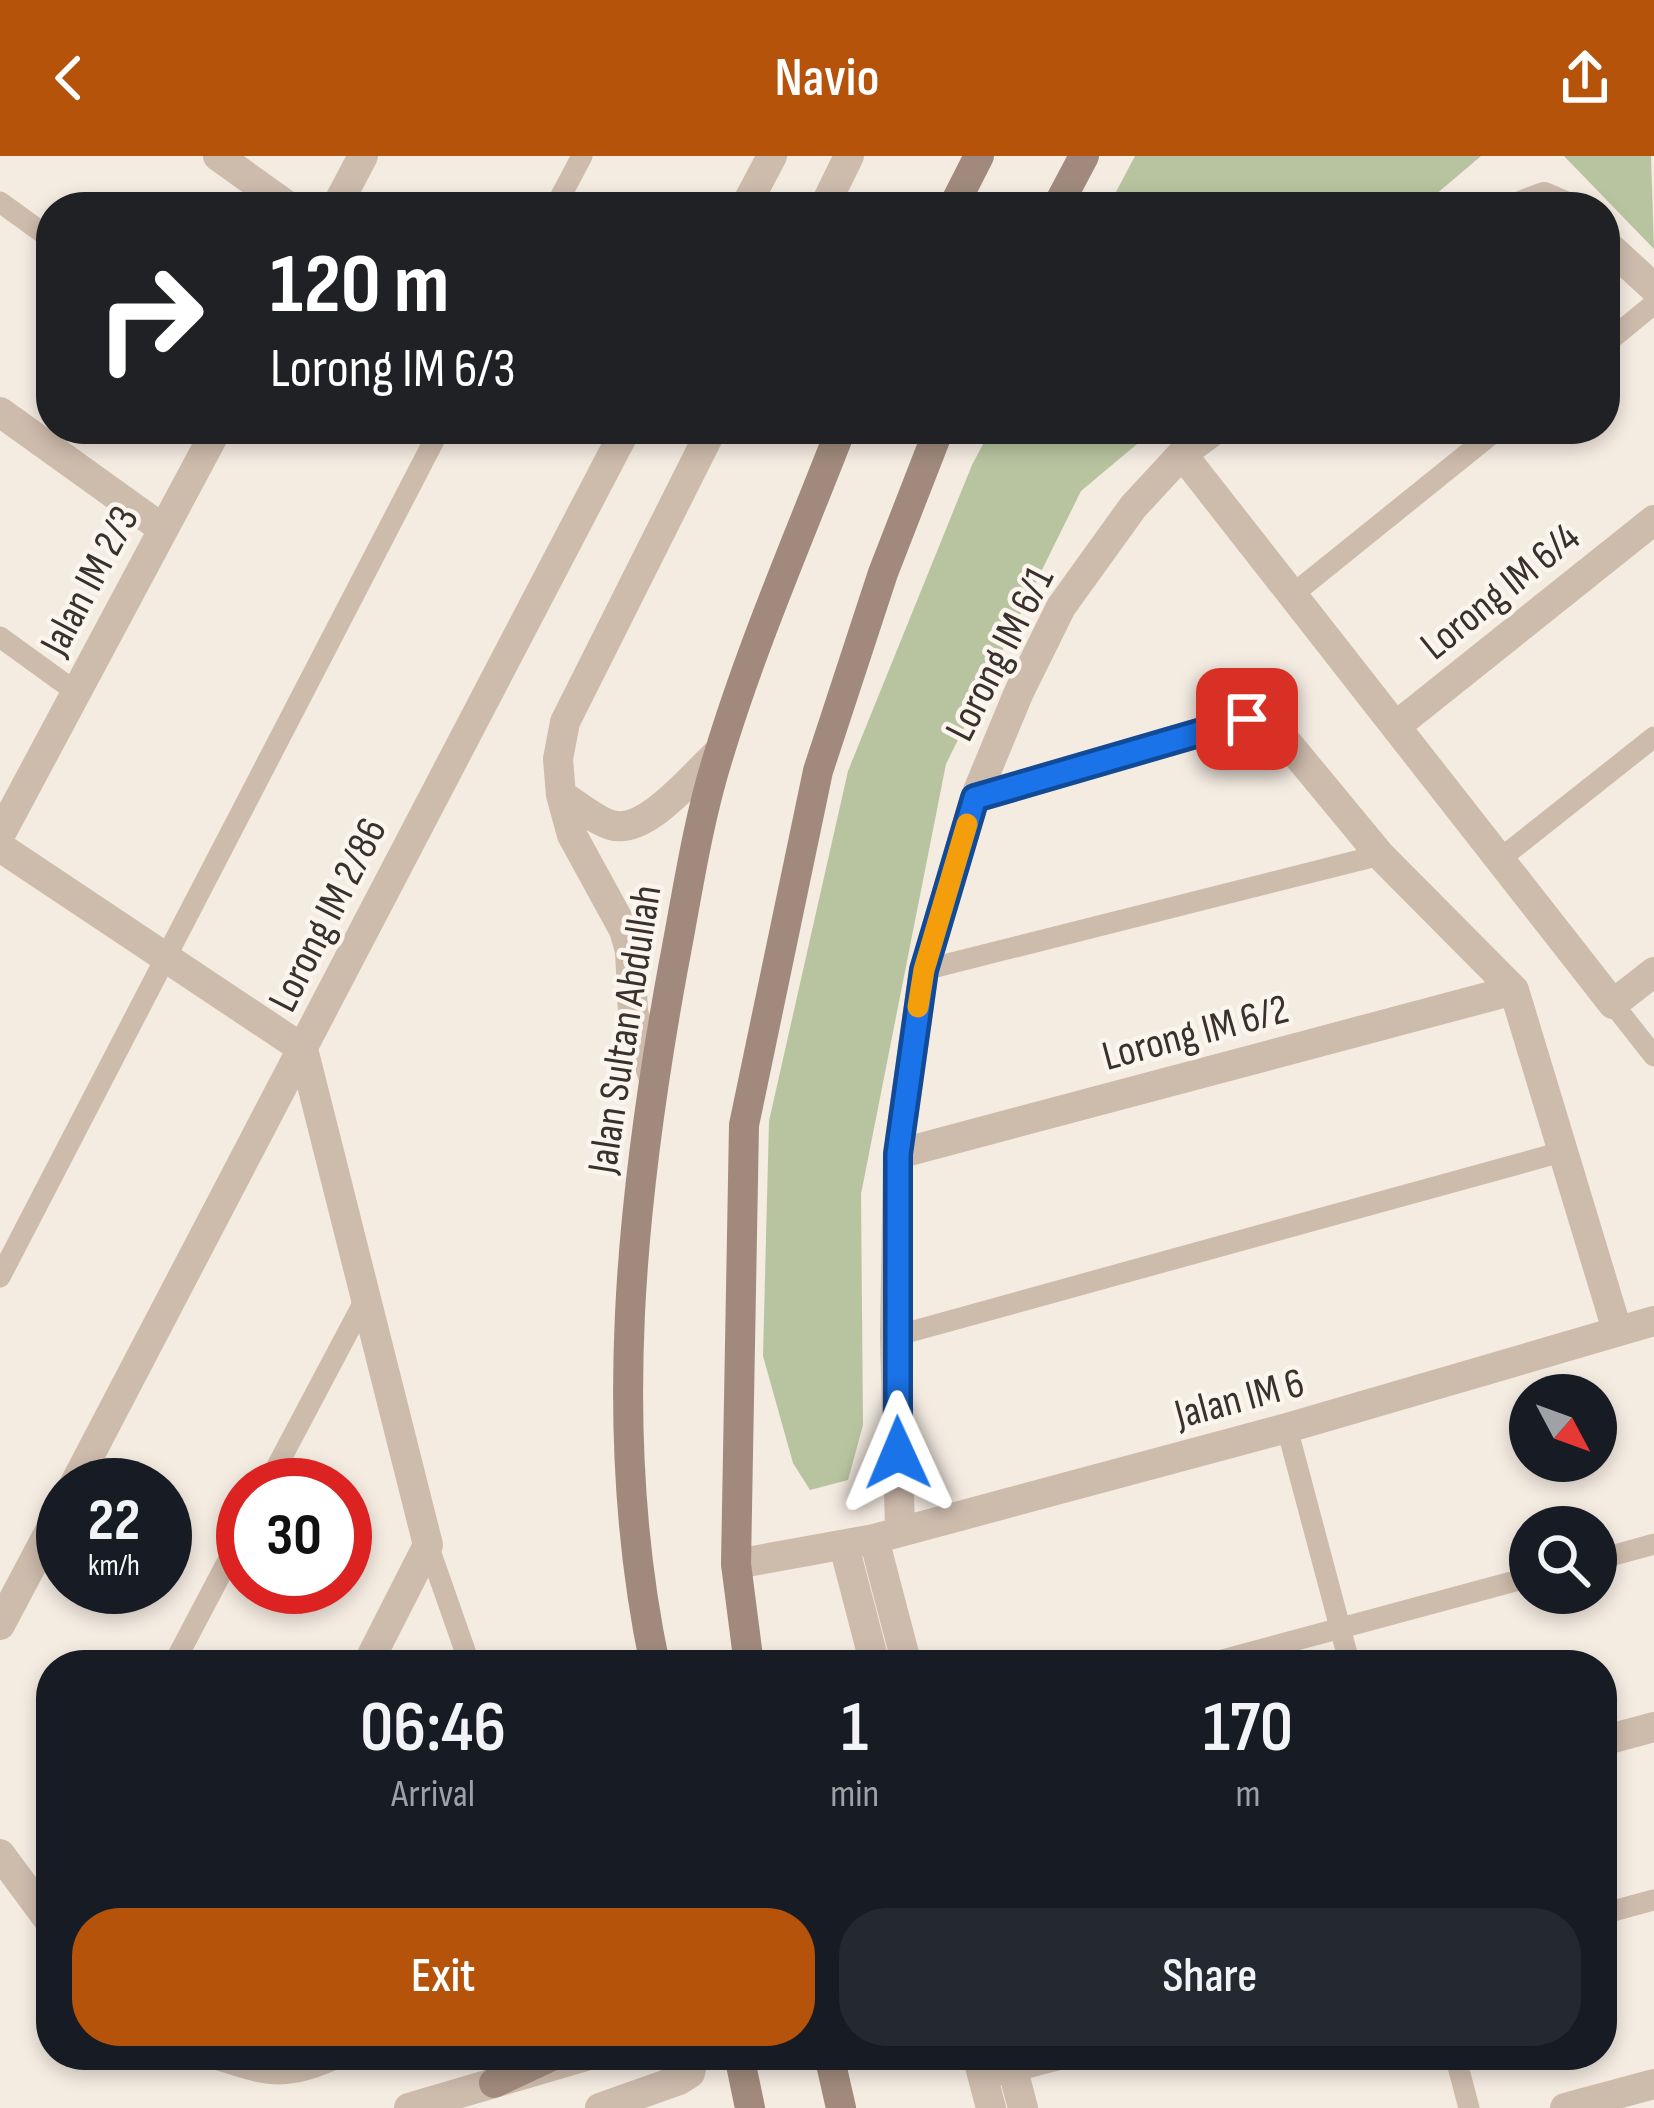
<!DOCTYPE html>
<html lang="en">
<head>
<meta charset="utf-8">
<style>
  :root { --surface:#171b24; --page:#242831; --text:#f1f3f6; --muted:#9ea1a6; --accent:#b45309 }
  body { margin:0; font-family:"Sofia Sans Condensed",sans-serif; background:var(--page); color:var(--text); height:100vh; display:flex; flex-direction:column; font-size:45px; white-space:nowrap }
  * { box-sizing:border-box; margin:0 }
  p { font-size:39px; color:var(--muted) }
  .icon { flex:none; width:66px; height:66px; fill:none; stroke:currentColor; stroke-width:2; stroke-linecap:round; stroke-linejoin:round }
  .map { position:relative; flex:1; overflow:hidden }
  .side { position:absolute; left:36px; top:1494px; width:1581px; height:420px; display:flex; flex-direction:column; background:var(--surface); border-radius:48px; box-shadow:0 6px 18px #0003 }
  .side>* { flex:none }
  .guide { position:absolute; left:36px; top:36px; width:1584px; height:252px; border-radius:48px; box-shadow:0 6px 18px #0003; background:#202124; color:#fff; overflow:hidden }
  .needle { width:78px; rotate:131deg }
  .tools { position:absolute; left:1509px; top:1218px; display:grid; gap:24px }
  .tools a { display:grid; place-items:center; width:108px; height:108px; border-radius:50%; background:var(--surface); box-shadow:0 6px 18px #0003; font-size:60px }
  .speed { position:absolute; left:36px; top:1302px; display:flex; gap:24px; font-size:60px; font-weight:700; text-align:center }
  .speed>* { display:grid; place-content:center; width:156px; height:156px; border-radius:50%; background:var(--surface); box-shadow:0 6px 18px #0003; line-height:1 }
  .speed small { font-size:30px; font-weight:400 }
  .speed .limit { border:18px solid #d22; background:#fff; color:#111 }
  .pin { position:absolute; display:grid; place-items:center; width:102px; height:102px; color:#fff; margin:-51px; border-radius:24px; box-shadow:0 6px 18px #0006 }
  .me { position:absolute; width:132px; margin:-66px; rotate:359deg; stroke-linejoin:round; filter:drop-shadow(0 0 9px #0008) }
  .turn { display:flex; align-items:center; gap:42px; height:252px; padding:0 36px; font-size:54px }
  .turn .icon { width:156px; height:156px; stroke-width:2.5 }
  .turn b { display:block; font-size:84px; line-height:102px }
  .eta { display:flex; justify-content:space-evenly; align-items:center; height:204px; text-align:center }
  .eta b { font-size:72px; font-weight:600; line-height:84px }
  .action { display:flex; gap:24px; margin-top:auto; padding:24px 36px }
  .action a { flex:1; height:138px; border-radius:48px; background:var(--accent); color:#fff; font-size:48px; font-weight:600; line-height:138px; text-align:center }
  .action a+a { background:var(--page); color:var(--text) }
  header { display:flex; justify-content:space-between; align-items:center; height:156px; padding:0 36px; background:var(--accent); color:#fff; font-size:54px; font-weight:600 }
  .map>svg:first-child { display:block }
</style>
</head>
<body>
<header><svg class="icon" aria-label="back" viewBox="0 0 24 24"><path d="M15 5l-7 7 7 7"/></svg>Navio<svg class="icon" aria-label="share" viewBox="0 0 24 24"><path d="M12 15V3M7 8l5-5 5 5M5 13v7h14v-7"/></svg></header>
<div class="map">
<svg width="1654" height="1952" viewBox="0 0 1654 1952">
  <rect width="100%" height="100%" fill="#f4ebe1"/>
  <path fill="#b8c4a0" d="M1135 0H1481L1421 51H1108Z
    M1564 0H1651L1654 93Z
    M991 273H1155L1081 335 946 608 861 1038 863 1269 848 1324 810 1334 793 1307 763 1200 769 965 848 615 972 309Z"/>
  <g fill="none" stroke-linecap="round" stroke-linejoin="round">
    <path stroke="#cdbbac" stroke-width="21" d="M0 46 51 83
      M555 51 582 0
      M1605 188 1654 148
      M1292 439 1498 273
      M0 481 76 536
      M1500 703 1654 581
      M924 814 1380 699
      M1613 848 1654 900
      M0 1121 440 273
      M895 1180 1565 995
      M1287 1272 1350 1509
      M267 1329 366 1142
      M428 1389 470 1509
      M1596 1404 1654 1388
      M173 1509 243 1376
      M1204 1509 1530 1421
      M1602 1758 1654 1744
      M203 1899C267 1919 280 1929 344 1899
      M1455 1899 1469 1952
      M1001 1919 1076 1899"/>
    <path stroke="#cdbbac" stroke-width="30" d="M218 0 289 51
      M336 51 363 0
      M745 51 772 0
      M824 51 849 0
      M1518 51 1544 41 1567 51
      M1605 87 1654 132
      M0 256 163 373
      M1182 298 1613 848 1654 816
      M1396 570 1654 364
      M561 639C577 648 594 664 611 669 646 680 695 617 719 596
      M975 642 1247 563 1275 572 1380 699 1514 834 1617 1174
      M0 679 217 273
      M0 691 303 893
      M303 893 428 1389 367 1509
      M653 920 633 856 630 795 624 774 572 679 561 639 558 603 565 566 712 273
      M898 998 1514 834
      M74 1329 626 273
      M900 1375 895 1180 898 998 924 814 975 642 1019 536 1061 451 1133 351 1182 298 1216 273
      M874 1383 907 1509
      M844 1390 875 1509
      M736 1408 874 1383 1287 1272 1654 1165
      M0 1469 63 1350
      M1602 1585 1654 1571
      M0 1698 51 1767
      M977 1899 991 1952
      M1009 1899 1023 1952
      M1565 1952 1654 1928"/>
    <path stroke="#cdbbac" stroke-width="30" d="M409 1952 589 1899
      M600 1952 679 1924 690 1917 694 1899"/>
    <path stroke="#a18a7d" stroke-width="30" d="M953 51 979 0
      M1057 51 1084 0
      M655 1509C606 1278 631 1042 673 812 687 740 697 667 719 598 752 489 800 379 841 273
      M749 1509 736 1408 744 969 818 615 883 417 939 273
      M739 1899 750 1952
      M829 1899 841 1952
      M494 1927 554 1899"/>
  </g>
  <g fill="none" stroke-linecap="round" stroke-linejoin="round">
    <defs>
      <path id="route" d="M898 1297V998L924 814 975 642 1247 563"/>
    </defs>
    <use href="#route" stroke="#114b97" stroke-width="30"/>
    <use href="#route" stroke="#1a73e8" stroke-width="21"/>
    <path stroke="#f59e0b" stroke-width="21" d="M918 851 924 814 967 668"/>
  </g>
  <g text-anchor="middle" stroke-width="9" stroke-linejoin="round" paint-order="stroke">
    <g font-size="42" fill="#3b302b" stroke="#fbf5ee">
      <text transform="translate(88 424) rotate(-62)" y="15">Jalan IM 2/3</text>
      <text transform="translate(1499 434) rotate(-39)" y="15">Lorong IM 6/4</text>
      <text transform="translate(998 497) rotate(-63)" y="15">Lorong IM 6/1</text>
      <text transform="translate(326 758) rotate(-63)" y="15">Lorong IM 2/86</text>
      <text transform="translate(623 873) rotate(-81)" y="15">Jalan Sultan Abdullah</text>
      <text transform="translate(1195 875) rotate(-15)" y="15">Lorong IM 6/2</text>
      <text transform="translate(1239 1241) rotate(-15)" y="15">Jalan IM 6</text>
    </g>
  </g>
</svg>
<div class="tools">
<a><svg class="needle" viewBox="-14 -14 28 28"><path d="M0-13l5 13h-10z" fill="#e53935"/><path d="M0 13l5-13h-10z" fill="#9ea1a6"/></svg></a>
<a><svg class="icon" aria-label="search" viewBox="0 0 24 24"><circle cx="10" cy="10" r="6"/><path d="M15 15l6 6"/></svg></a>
</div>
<div class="speed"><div>22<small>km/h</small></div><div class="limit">30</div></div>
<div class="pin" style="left:1247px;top:563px;background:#d93025"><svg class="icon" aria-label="arrive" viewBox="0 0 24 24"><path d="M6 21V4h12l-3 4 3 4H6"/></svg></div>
<svg class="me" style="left:898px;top:1297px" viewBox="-20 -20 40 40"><path d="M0-17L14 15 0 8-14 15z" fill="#1a73e8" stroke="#fff" stroke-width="4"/></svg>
<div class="guide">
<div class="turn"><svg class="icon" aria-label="right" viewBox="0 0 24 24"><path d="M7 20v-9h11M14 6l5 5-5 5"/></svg><div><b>120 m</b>Lorong IM 6/3</div></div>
</div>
<section class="side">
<div class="eta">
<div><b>06:46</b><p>Arrival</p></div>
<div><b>1</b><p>min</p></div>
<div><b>170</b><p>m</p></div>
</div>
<div class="action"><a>Exit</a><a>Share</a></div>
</section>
</div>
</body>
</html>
